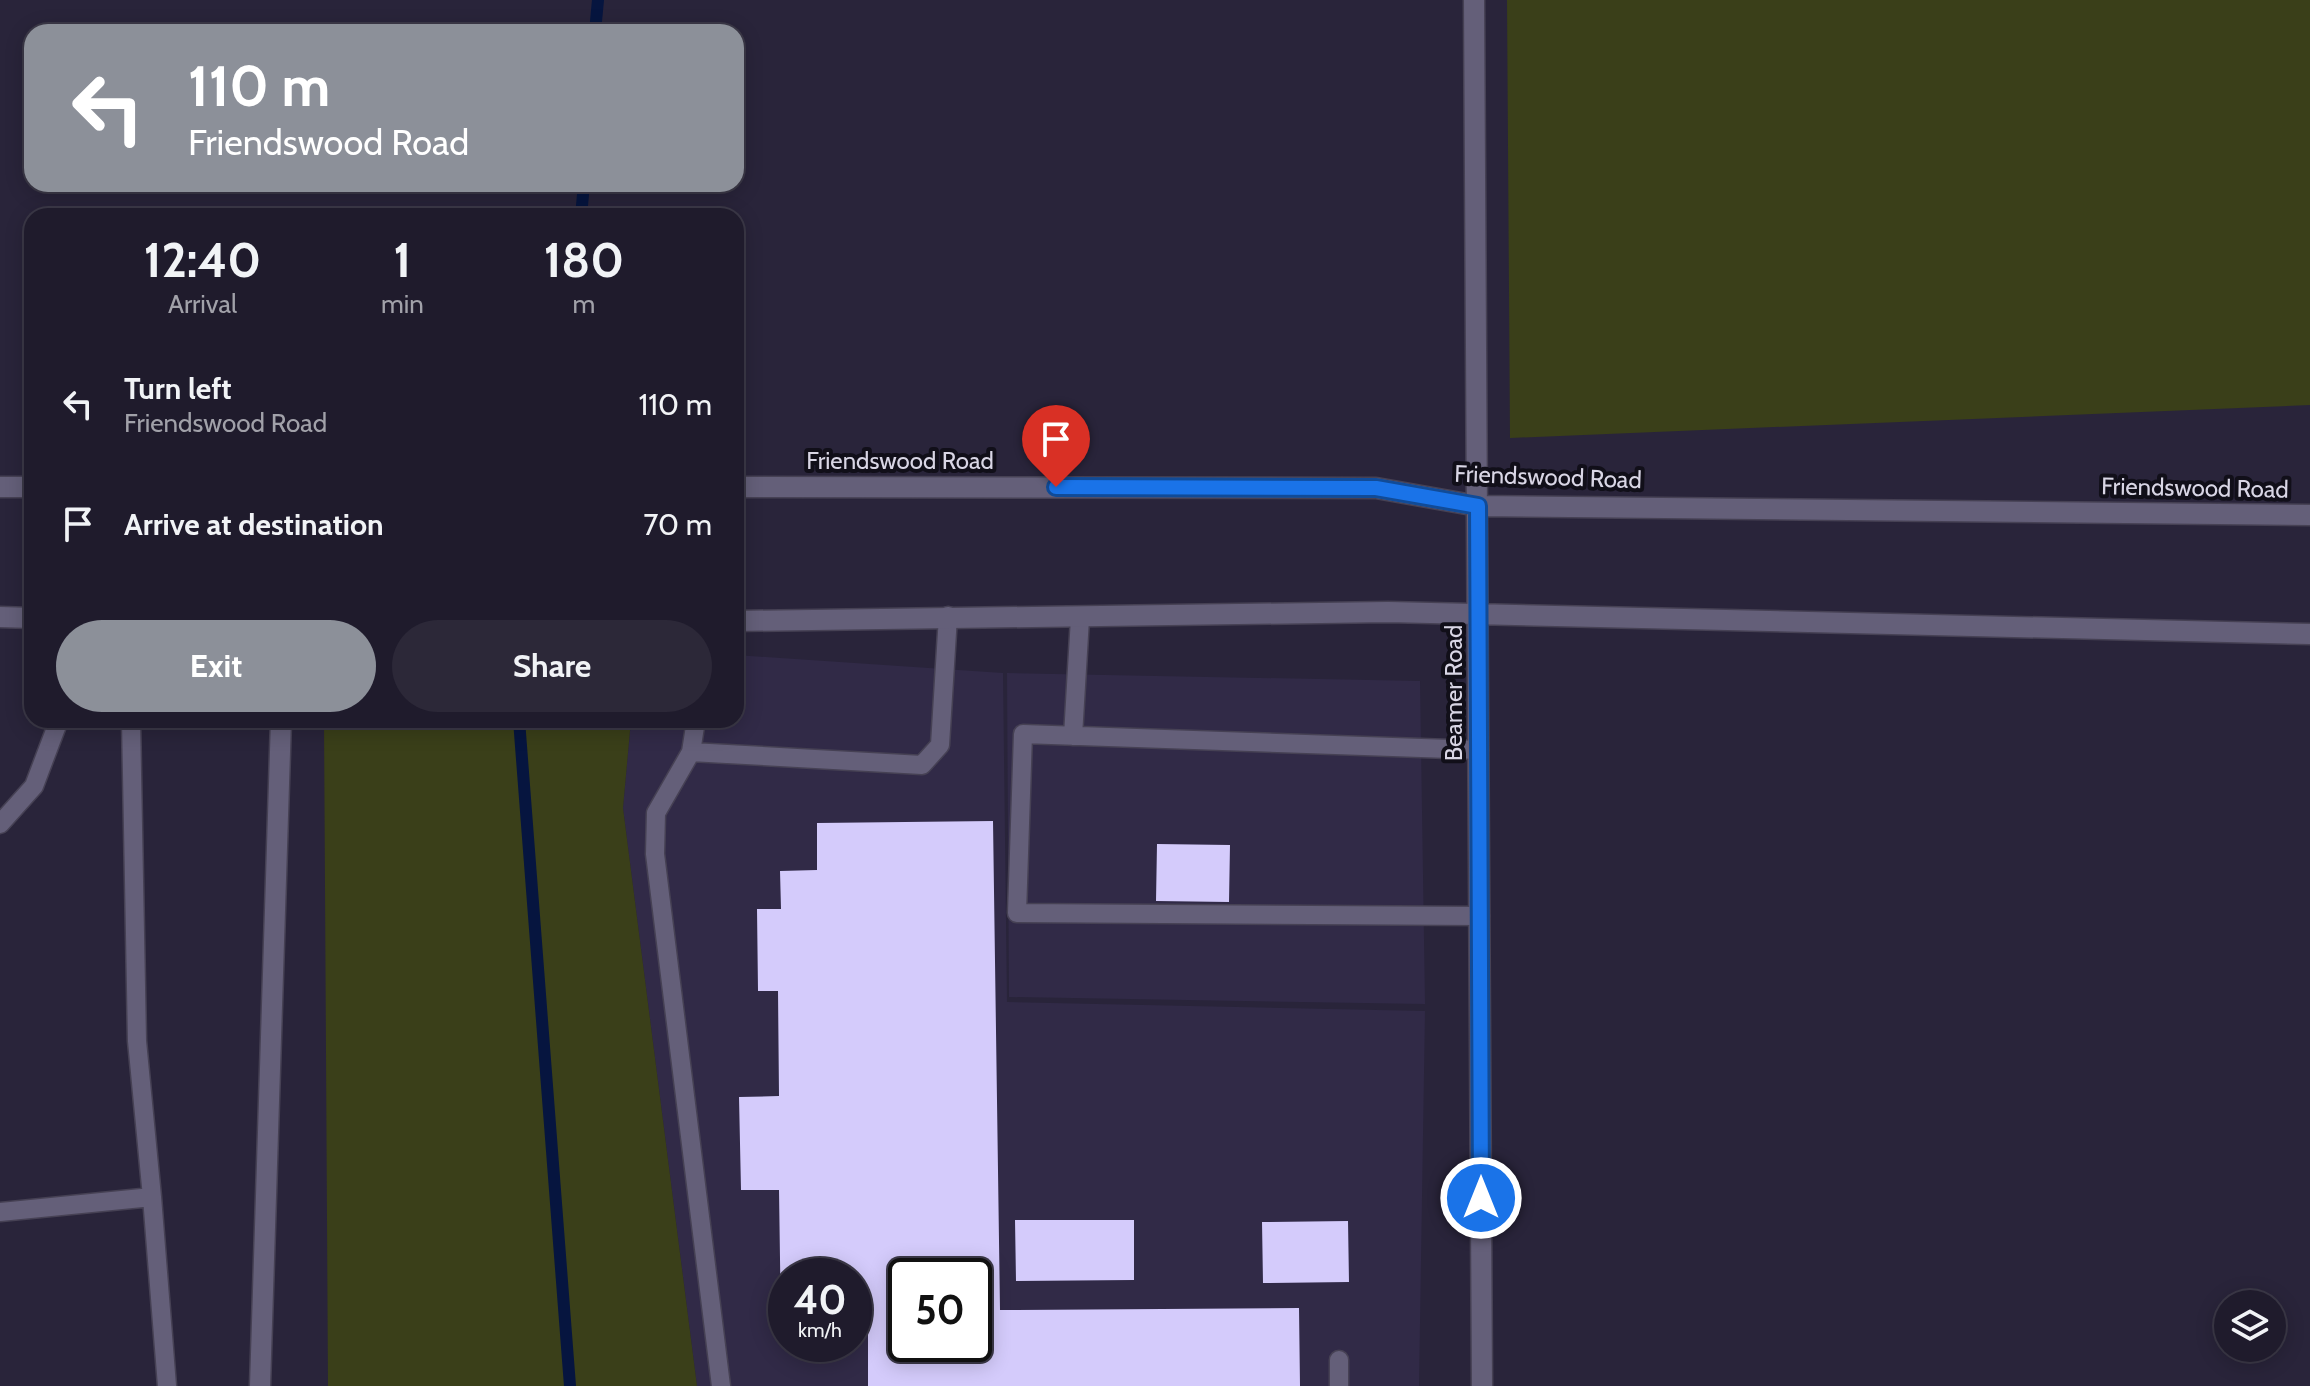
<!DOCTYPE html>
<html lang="en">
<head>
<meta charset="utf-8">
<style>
  :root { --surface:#1f1b2c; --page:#2c2838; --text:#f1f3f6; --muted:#a1a1a9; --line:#3c3948; --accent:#8c9099 }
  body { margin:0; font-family:Cabin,sans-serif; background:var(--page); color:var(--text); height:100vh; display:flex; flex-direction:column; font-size:30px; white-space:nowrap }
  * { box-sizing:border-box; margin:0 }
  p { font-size:26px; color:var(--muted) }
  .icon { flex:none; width:44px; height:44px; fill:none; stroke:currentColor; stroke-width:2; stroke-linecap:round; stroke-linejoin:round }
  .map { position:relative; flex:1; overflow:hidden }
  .panel { position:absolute; left:24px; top:208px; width:720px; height:520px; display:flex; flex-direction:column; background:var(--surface); border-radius:24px; box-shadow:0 4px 20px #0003,0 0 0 2px var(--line) }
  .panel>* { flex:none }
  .guide { position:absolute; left:24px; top:24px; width:720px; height:168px; border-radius:24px; box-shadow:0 4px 20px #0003,0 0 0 2px var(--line); background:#8c9099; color:#fff; overflow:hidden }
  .controls { position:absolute; left:2214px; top:1290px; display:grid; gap:16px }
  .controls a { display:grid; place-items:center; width:72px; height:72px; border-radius:50%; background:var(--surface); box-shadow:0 4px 20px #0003,0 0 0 2px var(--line); font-size:40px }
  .speed { position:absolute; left:768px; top:1258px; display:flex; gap:16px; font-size:40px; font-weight:700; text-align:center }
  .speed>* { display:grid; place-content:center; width:104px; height:104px; border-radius:50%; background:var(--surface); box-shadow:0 4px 20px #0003,0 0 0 2px var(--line); line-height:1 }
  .speed small { font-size:20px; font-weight:400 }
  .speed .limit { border:4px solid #111; border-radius:12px; background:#fff; color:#111 }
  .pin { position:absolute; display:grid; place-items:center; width:68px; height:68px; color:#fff; margin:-82px -34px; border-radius:50% 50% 50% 0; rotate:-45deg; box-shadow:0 0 8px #0007 }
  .pin .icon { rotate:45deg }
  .me { position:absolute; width:88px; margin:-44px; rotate:0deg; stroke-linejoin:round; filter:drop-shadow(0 0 6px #0008) }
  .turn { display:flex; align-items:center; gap:28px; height:168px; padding:0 32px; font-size:36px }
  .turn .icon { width:104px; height:104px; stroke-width:2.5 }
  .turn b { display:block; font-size:56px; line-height:68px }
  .eta { display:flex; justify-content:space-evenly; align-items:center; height:136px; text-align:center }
  .eta b { font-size:48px; font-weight:700; line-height:56px }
  .cta { display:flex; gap:16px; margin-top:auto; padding:16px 32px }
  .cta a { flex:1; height:92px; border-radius:48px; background:var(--accent); color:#fff; font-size:32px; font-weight:700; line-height:92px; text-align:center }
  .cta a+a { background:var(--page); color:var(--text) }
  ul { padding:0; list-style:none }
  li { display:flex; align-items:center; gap:24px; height:120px; padding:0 32px }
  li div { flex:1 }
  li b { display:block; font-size:30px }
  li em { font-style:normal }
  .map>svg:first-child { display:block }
</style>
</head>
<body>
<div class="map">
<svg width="2310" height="1386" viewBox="0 0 2310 1386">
  <rect width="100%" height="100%" fill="#29243a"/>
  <path fill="#312a47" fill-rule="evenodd" d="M736 655 1003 673 1007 1002 1425 1011 1419 1386H697L623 808 631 720H736ZM786 1276H854V1344H786ZM906 1276H974V1344H906Z
    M1007 673 1420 681 1425 1004 1009 997Z"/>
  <path fill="#3a3f19" d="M1507 0H2310V405L1510 438Z
    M324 720H631L623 808 697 1386H328Z"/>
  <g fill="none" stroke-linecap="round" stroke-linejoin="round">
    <path stroke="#06153f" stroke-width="12" d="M595 32 598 0
      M581 216 584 184
      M519 720 570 1386"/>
  </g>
  <path fill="#d4cbfb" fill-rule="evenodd" d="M993 821 1000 1310 1299 1308 1300 1386H868V1326H854V1276H786V1327H781L779 1190H741L739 1097 779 1096 778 991H758L757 909H781L780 871 817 870V823ZM906 1276H974V1344H906Z
    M1157 844 1230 845 1229 902 1156 901Z
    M1015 1220H1134V1280L1016 1281Z
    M1348 1221 1349 1282 1263 1283 1262 1222Z"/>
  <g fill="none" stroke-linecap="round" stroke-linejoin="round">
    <defs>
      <path id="lane" d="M131 720 137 1041 152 1197
        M696 720 691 752 656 813 655 854 721 1386
        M1073 736 1080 618
        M1479 750 1023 734 1017 913 1480 916
        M691 752 922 765 940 745 948 616
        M0 824 34 786 59 720
        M0 1212 152 1197 167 1386
        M1339 1360V1386"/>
      <path id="street" d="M260 1386 281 720"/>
      <path id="secondary" d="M1474 0 1482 1386
        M0 487H32
        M736 487 1376 488 1478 506 2310 515
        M0 617 32 618
        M736 621 1388 612 2310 634"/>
    </defs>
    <use href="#lane" stroke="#464154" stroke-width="21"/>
    <use href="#street" stroke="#464154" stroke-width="23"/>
    <use href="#secondary" stroke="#464154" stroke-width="23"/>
    <use href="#lane" stroke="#645f79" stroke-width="18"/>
    <use href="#street" stroke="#645f79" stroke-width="20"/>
    <use href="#secondary" stroke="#645f79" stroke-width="20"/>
  </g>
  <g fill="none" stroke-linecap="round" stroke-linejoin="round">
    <defs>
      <path id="route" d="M1056 487 1376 488 1478 506 1481 1198"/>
    </defs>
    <use href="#route" stroke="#114b97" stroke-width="20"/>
    <use href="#route" stroke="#1a73e8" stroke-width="14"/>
  </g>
  <g text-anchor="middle" stroke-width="8" stroke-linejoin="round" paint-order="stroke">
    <g font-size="24" fill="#d9d6e5" stroke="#110f19">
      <text x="900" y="469">Friendswood Road</text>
      <text transform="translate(1548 477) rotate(2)" y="8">Friendswood Road</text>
      <text transform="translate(2195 488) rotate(1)" y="8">Friendswood Road</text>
      <text transform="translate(1454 693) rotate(-90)" y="8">Beamer Road</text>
    </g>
  </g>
</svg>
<div class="controls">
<a><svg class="icon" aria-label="layers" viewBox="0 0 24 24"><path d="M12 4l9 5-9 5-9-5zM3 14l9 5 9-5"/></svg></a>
</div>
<div class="speed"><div>40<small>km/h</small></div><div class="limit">50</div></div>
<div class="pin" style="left:1056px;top:487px;background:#d93025"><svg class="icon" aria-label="arrive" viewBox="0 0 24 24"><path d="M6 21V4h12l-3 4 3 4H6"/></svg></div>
<svg class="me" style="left:1481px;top:1198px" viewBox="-20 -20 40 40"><circle r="17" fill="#1a73e8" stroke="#fff" stroke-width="3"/><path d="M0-11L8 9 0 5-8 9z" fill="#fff"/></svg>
<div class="guide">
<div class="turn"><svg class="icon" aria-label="left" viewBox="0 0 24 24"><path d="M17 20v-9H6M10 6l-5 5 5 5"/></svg><div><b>110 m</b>Friendswood Road</div></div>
</div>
<section class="panel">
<div class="eta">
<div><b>12:40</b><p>Arrival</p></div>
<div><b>1</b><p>min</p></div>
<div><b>180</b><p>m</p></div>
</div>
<ul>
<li><svg class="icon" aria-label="left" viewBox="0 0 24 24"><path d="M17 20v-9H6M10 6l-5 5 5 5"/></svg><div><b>Turn left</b><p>Friendswood Road</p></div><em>110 m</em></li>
<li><svg class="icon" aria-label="arrive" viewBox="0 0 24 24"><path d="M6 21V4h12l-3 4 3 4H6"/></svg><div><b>Arrive at destination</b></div><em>70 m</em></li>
</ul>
<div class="cta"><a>Exit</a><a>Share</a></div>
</section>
</div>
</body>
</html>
